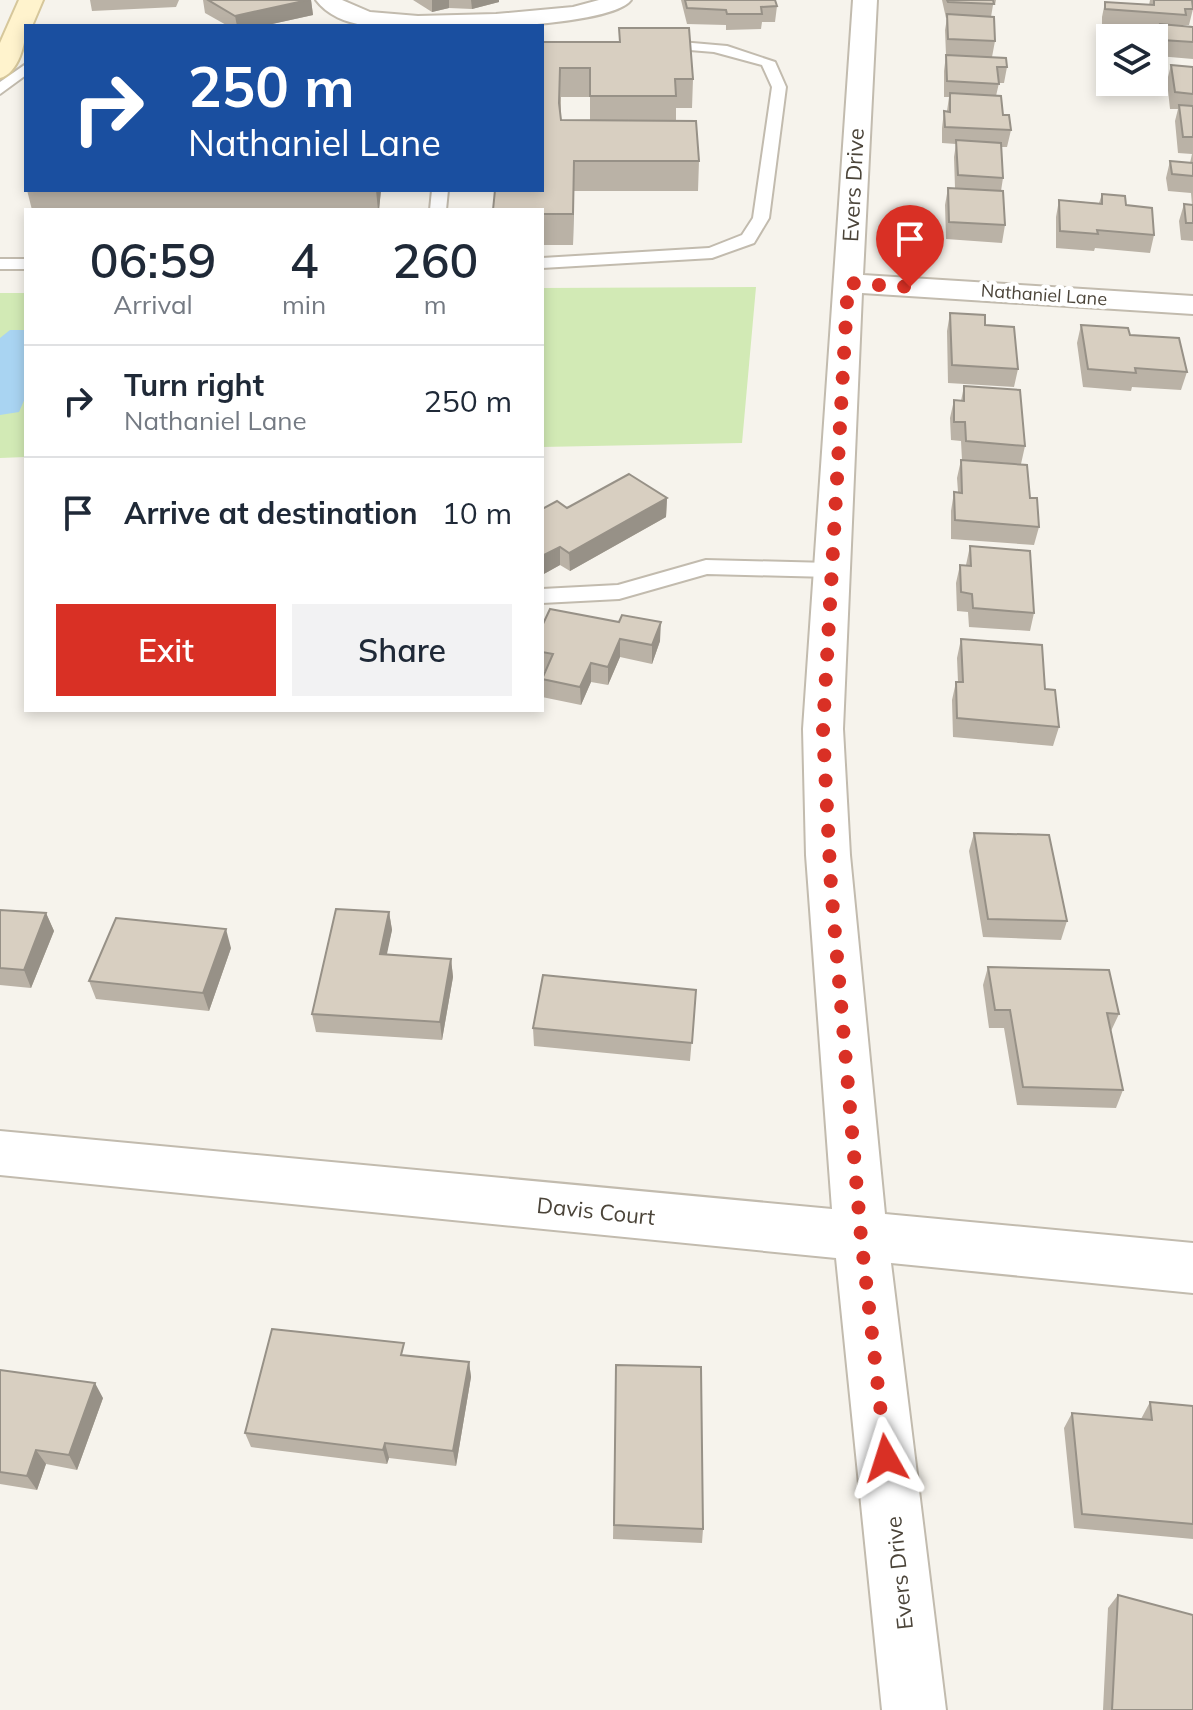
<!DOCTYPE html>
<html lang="en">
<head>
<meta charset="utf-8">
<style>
  :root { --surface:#fff; --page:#f2f2f3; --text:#1f2937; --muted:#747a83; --line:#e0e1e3; --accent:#d93025 }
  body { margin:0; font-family:Mulish,sans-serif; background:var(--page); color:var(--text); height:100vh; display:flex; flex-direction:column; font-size:30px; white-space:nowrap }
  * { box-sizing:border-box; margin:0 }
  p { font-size:26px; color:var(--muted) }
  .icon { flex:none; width:44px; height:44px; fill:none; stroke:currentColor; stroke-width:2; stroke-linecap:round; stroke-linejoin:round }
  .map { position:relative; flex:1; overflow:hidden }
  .drawer { position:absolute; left:24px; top:208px; width:520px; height:504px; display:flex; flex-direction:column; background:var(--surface); border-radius:0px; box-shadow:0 4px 12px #0003 }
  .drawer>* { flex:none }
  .top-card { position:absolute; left:24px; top:24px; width:520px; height:168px; border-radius:0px; box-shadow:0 4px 12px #0003; background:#1a4fa0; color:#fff; overflow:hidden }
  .buttons { position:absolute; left:1096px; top:24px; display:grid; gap:16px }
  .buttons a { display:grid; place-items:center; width:72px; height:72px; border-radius:0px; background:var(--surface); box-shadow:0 4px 12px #0003; font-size:40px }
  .pin { position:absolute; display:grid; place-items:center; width:68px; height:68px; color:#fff; margin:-82px -34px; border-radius:50% 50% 50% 0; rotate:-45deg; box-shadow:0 0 8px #0007 }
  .pin .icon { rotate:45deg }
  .me { position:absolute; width:88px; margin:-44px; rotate:354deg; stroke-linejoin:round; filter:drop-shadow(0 0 6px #0008) }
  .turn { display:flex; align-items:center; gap:28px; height:168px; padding:0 32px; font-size:36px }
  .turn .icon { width:104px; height:104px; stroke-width:2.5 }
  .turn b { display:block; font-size:56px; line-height:68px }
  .eta { display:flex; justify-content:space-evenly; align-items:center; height:136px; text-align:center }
  .eta b { font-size:48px; font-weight:600; line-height:56px }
  .cta { display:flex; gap:16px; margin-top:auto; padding:16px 32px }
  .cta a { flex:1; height:92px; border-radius:0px; background:var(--accent); color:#fff; font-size:32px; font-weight:600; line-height:92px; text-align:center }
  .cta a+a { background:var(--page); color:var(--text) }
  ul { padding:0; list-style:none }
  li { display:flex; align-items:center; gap:24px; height:112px; padding:0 32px; border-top:2px solid var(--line) }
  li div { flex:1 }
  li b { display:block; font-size:30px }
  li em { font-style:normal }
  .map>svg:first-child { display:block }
</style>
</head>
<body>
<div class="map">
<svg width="1193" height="1710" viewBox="0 0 1193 1710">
  <rect width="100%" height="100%" fill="#f6f3ec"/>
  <path fill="#d2eab5" d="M756 287 742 443 542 447V288Z
    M0 293H26V457L0 458Z"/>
  <path fill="#a9d4f2" d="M10 330H26V396L19 412 0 415V338Z"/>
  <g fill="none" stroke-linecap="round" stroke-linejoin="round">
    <defs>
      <path id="lane" d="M658 40 727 46 775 62 786 87 769 218 754 243 712 258 542 268V258L709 248 742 235 753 218 772 87 762 65 714 52 653 47V41Z
        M26 64V75L0 94V82Z
        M432 190H448L446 210H430Z
        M0 259H26V269H0Z
        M706 560 830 563 841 570 830 577 707 574 619 599 542 603V589L618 585Z"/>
      <path id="street" d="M316 0H342L370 12 418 16 496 14 573 7 599 0H631C609 30 404 32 364 25 347 23 327 15 316 0Z
        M853 0H877L863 275 1193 296V314L862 293 843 729 850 855 885 1214 1193 1243V1293L891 1263 946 1710H882L836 1258 0 1175V1131L832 1209 806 855 803 729Z"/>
      <path id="secondary" d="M19 0H43L32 26H26C26 43 18 74 0 78V43Z"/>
    </defs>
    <use href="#lane" stroke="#c2bbae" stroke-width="4"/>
    <use href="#street" stroke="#c2bbae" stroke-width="4"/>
    <use href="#secondary" stroke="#d6c79b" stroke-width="4"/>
    <use href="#lane" fill="#fff" fill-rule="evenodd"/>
    <use href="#street" fill="#fff" fill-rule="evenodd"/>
    <use href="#secondary" fill="#fff3cd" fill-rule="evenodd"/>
  </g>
  <path fill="#bab2a6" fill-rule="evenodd" d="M90 0H179L176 7 92 11Z
    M203 0H311L313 15 263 26H228L205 13Z
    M413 0H499V2L472 9 449 8 432 12Z
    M681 0H775L777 6 775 22H762L761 29 726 30V25L687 24Z
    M942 0H996L995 5H993L991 17 995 41 992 57 1007 67 1004 83H999L996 96 1003 115 1011 130 1007 147H1001L1003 178 1001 191 1005 225 1002 243 946 239 945 205 948 188H955L954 157 956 144 942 143V128L944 111H947L949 97H944V71L946 55 945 30 947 18H946Z
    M1150 0H1192L1193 9 1189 25H1183V26L1193 27V59L1158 56 1156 40 1159 29 1102 25V17L1105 2 1149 5Z
    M542 42 693 79 692 108H676V121L699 161 698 191H574L573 245H542ZM561 97H590V120H561Z
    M1171 65 1193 67V241L1181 240 1179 221 1184 204 1192 205 1191 193 1168 191 1166 178 1170 161 1190 163 1192 154 1178 153 1175 121 1178 109H1170L1167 81Z
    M27 190H381L379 210H32Z
    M1102 194 1126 205 1154 235 1150 253 1095 248 1094 251 1056 248V217L1059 200 1099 203Z
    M950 313 985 325 1018 369 1014 387 948 383 947 331Z
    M1081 325 1130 335 1187 372 1181 390 1132 387 1131 391 1083 387 1077 343Z
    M964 386 1025 446 1021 464 962 460 961 441 951 440 950 418 954 400 961 401Z
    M961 460 1030 498 1039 527 1034 545 951 539V511L954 492H958L957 478Z
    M667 498 666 517 570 571 560 565 542 575V509Z
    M970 546 1034 613 1030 631 969 627 968 612 957 611 956 583 960 565H966Z
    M542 626 660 641 652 664 620 657 608 685 591 682 581 705 542 697V678L545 671H542Z
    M961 639 1045 689 1059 727 1053 746 953 737 952 700 956 682H958L957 658Z
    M974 833 1067 921 1061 940 983 937 969 851Z
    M0 910 46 913 54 931 31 988 0 985Z
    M389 912 392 930 386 955 451 959 453 977 442 1040 316 1032 312 1014Z
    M231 948 209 1011 96 999 89 981Z
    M988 967 1119 1014 1111 1031 1123 1090 1116 1108 1017 1105 1004 1028H989L983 985Z
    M696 990 690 1061 534 1046 533 1028Z
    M406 1355 469 1362 471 1377 456 1466 389 1458 387 1464 251 1447 245 1433Z
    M616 1365 703 1529 702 1543 613 1539Z
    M0 1370 103 1398 77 1470 46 1464 37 1490 0 1484Z
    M1150 1402 1193 1406V1539L1074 1528 1064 1428 1072 1413 1141 1419Z
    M1118 1595 1193 1710H1103L1108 1608Z"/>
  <path fill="#979187" d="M308 0H311L313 15 263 26H237L235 16Z
    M432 0H449V8L432 12Z
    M471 0H499V2L472 9Z
    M574 161V191L573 245V214Z
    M376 190H381L379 210H378Z
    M667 498 666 517 570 571 569 553Z
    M560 547V565L542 575V556Z
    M661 622 660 641 652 664V645Z
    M620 639V657L608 685V667Z
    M591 663V682L581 705 580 687Z
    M389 912 392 930 383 973 380 954Z
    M46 913 54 931 31 988 24 970Z
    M226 929 231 948 209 1011 203 993Z
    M451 959 453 977 442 1040 440 1022Z
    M469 1362 471 1377 456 1466 453 1451Z
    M95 1383 103 1398 77 1470 69 1455Z
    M385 1443 389 1458 387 1464 383 1450Z
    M36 1450 46 1464 37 1490 27 1476Z"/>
  <path fill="#d8cfc1" stroke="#979187" stroke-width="2" d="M208 0H308L235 16Z
    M685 0H775L777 6 761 7 762 14H727L726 10 687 8Z
    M947 0H993L994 4 948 2Z
    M1154 0H1192L1193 9H1185L1186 15 1105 9V2L1154 5Z
    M947 14 994 17 995 41 948 39Z
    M1160 24 1193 27V42L1162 40Z
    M619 28H689L693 79H675L676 96H590V68H560L559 103 561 120 696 121 699 161H574L573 214H542V210H493L495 190H542V42H620Z
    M946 55 1006 58 1007 67H997L999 84 947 81Z
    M1171 65 1193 67V94L1175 92Z
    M950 93 1001 96 1003 115H1009L1011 130 945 127 944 111 950 112Z
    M1179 105 1193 106V137H1183Z
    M956 140 1001 143 1003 178 958 175Z
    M1170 161 1193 163V176L1172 174Z
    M948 188 1003 191 1005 225 949 222Z
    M1102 194 1125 196 1126 205 1152 208 1154 235 1097 230 1098 234 1060 231 1059 200 1102 204Z
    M1184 204 1193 205V223H1186Z
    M950 313 985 315V325L1014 327 1018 369 952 365Z
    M1081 325 1128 328 1130 335 1179 338 1187 372 1135 368 1136 373 1088 369Z
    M964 386 1020 390 1025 446 966 441 965 422H954V400L964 401Z
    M961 460 1027 465 1030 498H1037L1039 527 955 520 954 492 962 493Z
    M629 474 667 498 569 553 560 547 542 556V509L557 501 567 508Z
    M970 546 1030 551 1034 613 973 608 972 594 961 592 960 565 971 566Z
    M550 609 619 622 622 615 661 622 652 645 620 639 608 667 591 663 580 687 542 679 553 654 542 652V626Z
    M961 639 1042 645 1045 689 1055 690 1059 727 957 718 956 682H963Z
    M974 833 1049 835 1067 921 988 919Z
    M336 909 389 912 380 954 451 959 440 1022 312 1014Z
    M0 910 46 913 24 970 0 968Z
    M116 918 226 929 203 993 89 981Z
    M988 967 1109 970 1119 1014 1107 1013 1123 1090 1023 1087 1010 1010H995Z
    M543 975 696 990 692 1043 533 1028Z
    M272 1329 404 1343 401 1355 469 1362 453 1451 385 1443 383 1450 245 1433Z
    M616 1365 701 1367 703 1529 614 1525Z
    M0 1370 95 1383 69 1455 36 1450 27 1476 0 1472Z
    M1150 1402 1193 1406V1524L1082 1514 1072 1413 1152 1420Z
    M1118 1595 1193 1615V1710H1112Z"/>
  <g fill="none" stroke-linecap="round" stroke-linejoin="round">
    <path stroke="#d93025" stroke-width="14" stroke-dasharray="0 25.2" d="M886 1458 861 1237 831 887 823 729 848 283 910 287"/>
  </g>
  <g text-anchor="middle" stroke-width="8" stroke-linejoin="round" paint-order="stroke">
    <g font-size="18" fill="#4b4439" stroke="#fff">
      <text transform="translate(1044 295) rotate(4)" y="6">Nathaniel Lane</text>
    </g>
    <g font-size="22" fill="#4b4439" stroke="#fff">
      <text transform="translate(853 185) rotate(-87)" y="8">Evers Drive</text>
      <text transform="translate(596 1211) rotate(6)" y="8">Davis Court</text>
      <text transform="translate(899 1573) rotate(-96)" y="8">Evers Drive</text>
    </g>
  </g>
</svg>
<div class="buttons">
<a><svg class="icon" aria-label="layers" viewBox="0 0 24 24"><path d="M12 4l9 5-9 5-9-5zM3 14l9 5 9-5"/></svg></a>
</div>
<div class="pin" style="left:910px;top:287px;background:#d93025"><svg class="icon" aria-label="arrive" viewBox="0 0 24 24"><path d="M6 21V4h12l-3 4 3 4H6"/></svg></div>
<svg class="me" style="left:886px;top:1458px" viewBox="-20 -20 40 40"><path d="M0-17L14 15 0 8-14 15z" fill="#d93025" stroke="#fff" stroke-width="4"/></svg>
<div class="top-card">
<div class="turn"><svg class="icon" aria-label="right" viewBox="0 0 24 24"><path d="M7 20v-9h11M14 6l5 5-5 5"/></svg><div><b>250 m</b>Nathaniel Lane</div></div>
</div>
<section class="drawer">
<div class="eta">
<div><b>06:59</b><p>Arrival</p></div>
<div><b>4</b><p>min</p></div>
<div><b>260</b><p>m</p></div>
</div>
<ul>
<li><svg class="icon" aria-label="right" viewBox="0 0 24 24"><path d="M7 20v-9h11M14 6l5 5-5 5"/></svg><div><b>Turn right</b><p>Nathaniel Lane</p></div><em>250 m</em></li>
<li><svg class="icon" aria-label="arrive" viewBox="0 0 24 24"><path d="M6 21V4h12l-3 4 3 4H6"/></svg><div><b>Arrive at destination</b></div><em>10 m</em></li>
</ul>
<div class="cta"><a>Exit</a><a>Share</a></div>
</section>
</div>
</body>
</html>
